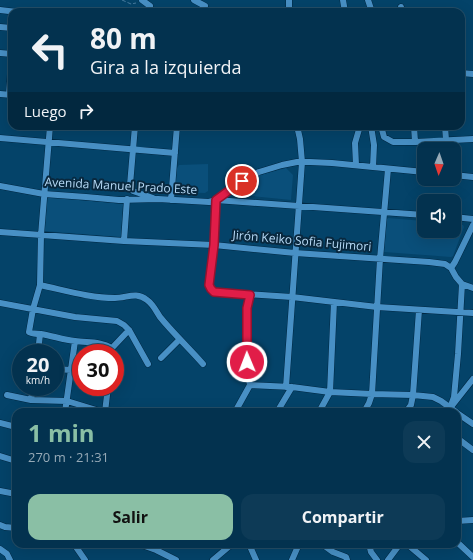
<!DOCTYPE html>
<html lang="es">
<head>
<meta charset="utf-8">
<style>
  :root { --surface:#03324f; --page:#0d3a56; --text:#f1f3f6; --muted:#97aab7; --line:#244d66; --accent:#8abfa5 }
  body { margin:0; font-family:"Open Sans",sans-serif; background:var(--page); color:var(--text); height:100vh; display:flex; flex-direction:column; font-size:15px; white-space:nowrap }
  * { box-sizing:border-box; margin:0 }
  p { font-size:13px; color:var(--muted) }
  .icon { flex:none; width:22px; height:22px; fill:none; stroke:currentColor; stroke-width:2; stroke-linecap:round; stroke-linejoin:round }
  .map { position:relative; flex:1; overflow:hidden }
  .panel { position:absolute; left:12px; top:408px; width:449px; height:140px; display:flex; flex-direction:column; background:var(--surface); border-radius:12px; box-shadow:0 4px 16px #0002,0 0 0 1px var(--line) }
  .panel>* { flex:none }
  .hud { position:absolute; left:8px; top:8px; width:457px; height:122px; border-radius:12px; box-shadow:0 4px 16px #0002,0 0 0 1px var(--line); background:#03324f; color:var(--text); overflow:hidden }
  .needle { width:26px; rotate:182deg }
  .controls { position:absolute; left:417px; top:142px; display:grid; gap:8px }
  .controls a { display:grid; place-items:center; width:44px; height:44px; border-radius:8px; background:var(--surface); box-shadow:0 4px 16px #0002,0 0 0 1px var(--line); font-size:20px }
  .speed { position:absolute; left:12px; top:344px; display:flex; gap:8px; font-size:20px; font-weight:700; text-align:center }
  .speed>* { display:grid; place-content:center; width:52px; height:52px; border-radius:50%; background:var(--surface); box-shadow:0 4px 16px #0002,0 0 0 1px var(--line); line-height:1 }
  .speed small { font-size:10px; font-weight:400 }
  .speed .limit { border:6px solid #d22; background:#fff; color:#111 }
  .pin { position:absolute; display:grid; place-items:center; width:34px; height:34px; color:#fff; margin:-17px; border:2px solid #fff; border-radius:50%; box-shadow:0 1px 4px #0007 }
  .me { position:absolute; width:44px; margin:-22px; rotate:359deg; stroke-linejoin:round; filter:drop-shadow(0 0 3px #0008) }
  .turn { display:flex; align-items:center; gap:14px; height:84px; padding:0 16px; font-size:18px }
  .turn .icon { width:52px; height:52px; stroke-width:2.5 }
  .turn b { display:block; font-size:28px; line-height:34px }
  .then { display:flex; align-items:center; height:38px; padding:0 16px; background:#0003; gap:8px; font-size:15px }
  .round { display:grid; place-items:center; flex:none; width:42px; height:42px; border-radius:12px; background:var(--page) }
  .summary { display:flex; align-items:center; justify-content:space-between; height:68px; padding:0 16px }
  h1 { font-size:24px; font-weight:700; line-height:30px; color:var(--accent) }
  .action { display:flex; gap:8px; margin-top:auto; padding:8px 16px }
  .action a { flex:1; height:46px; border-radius:12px; background:var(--accent); color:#111; font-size:16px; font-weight:700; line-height:46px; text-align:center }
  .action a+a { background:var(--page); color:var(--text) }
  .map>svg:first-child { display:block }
</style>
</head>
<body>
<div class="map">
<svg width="473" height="560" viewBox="0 0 473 560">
  <rect width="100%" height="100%" fill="#044369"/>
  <path fill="#0a4f7a" d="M208 164V191L205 193 174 192 177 168 179 165Z
    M286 168 293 175 291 200 243 195 238 186 253 177Z
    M46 197 123 204 121 237 44 231Z
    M388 218 424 221V231H454V224L463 225 464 227 453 256 451 257 384 252 383 250 386 220Z"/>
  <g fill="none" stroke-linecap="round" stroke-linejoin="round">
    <defs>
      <path id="minor" d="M142 0 150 6
        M194 0 205 6
        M343 0 345 12
        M368 0 372 12
        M401 7 402 12
        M0 10 17 12
        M289 12V0
        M0 27 12 28
        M0 53 12 54 9 95
        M461 73 473 74
        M0 94 12 95
        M50 126 41 235 40 285 33 309 29 332C33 334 37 334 41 334 53 336 64 340 75 341 88 343 100 341 112 348V353
        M135 126 130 185 131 189 133 191 153 198
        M371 126 374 145 373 167
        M381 126 384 137 393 142H415L473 139
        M414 126 415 142
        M445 126 446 140
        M0 138 175 153
        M356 165 355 143 360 126
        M454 175 473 177
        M0 186 44 194 86 197 119 200 158 199 209 202 216 200 242 181 259 172 282 165 297 162H310L332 163 424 172
        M171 200 177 126
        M424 215 216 200 214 245 209 285 211 289 215 292 292 297 377 307 473 313
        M454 217 473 219
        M0 232 124 241 214 245 295 253 429 262 445 264 451 268 456 277 462 284 473 288
        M124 241 127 199
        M451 268 455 262 473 225
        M40 285C64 290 90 298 115 298 127 298 136 291 147 300 153 304 156 311 160 317 173 333 189 348 203 364
        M0 303 75 317 117 321 124 325 129 330 148 364
        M112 348 129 330
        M38 353 40 334
        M161 358 180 339
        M55 369 71 370 81 373
        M250 385 292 387 330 392 372 394 413 395 433 397 441 401 456 412
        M286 387 302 162 300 139 297 126
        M7 395 31 400 67 401 103 412
        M31 400 33 387
        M450 408 454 397 458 354 462 284
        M65 412 75 341
        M105 412 108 387
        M235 412 250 385C247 373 247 361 247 348 247 330 246 312 250 295
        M277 412 292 387
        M319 412 330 392 334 302
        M364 412 369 403 372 394 380 259 388 169
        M406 412 411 405 413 395 419 310
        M447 412 473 379
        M457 413 473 424
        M0 423 16 427
        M457 438 473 450
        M0 456 16 461
        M0 491 16 494
        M457 521 473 520
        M0 525 5 527 16 528
        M457 542 473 557
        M139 544 156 550 176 560
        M249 544 256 560
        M322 544 333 552 346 557 347 560
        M369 544 371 552 377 560
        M407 544 426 560
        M76 547 85 560
        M0 549 7 554 10 560
        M213 560 232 544
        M292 560 299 544
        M388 560 400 544"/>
    </defs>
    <use href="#minor" stroke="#002843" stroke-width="7"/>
    <path stroke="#477b9e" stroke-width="1" stroke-dasharray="4 2" stroke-linecap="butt" d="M122 0 131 4 136 3"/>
    <use href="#minor" stroke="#4890c5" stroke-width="6"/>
  </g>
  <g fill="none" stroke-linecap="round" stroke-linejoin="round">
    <defs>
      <path id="route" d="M242 181 216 200 214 245 209 285 211 289 214 292 250 295 247 308V362"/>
    </defs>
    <use href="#route" stroke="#92132f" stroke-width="10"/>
    <use href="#route" stroke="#e11d48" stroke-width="7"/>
  </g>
  <g text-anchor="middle" stroke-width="4" stroke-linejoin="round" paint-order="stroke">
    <g font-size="12" fill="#b8dbf7" stroke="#09283e">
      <text transform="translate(121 186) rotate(3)" y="4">Avenida Manuel Prado Este</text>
      <text transform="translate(302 241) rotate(5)" y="4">Jirón Keiko Sofia Fujimori</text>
    </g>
  </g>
</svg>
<div class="controls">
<a><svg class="needle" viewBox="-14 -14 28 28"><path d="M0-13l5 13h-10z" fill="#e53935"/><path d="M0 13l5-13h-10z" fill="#97aab7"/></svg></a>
<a><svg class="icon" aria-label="sound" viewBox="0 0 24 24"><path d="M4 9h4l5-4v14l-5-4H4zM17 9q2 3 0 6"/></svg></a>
</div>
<div class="speed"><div>20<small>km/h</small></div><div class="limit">30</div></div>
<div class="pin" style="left:242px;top:181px;background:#d93025"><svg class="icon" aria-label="arrive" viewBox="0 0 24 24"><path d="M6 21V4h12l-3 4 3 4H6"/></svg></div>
<svg class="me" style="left:247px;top:362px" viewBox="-20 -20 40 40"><circle r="17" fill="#e11d48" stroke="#fff" stroke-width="3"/><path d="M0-11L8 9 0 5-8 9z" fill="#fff"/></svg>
<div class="hud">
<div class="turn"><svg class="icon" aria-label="left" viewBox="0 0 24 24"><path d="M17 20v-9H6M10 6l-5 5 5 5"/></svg><div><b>80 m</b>Gira a la izquierda</div></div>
<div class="then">Luego<svg class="icon" aria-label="right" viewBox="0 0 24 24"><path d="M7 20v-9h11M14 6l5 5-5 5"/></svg></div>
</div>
<section class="panel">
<div class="summary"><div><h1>1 min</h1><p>270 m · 21:31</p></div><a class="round"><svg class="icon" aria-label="close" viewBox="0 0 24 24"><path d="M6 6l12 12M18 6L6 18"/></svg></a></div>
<div class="action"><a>Salir</a><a>Compartir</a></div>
</section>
</div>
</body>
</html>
